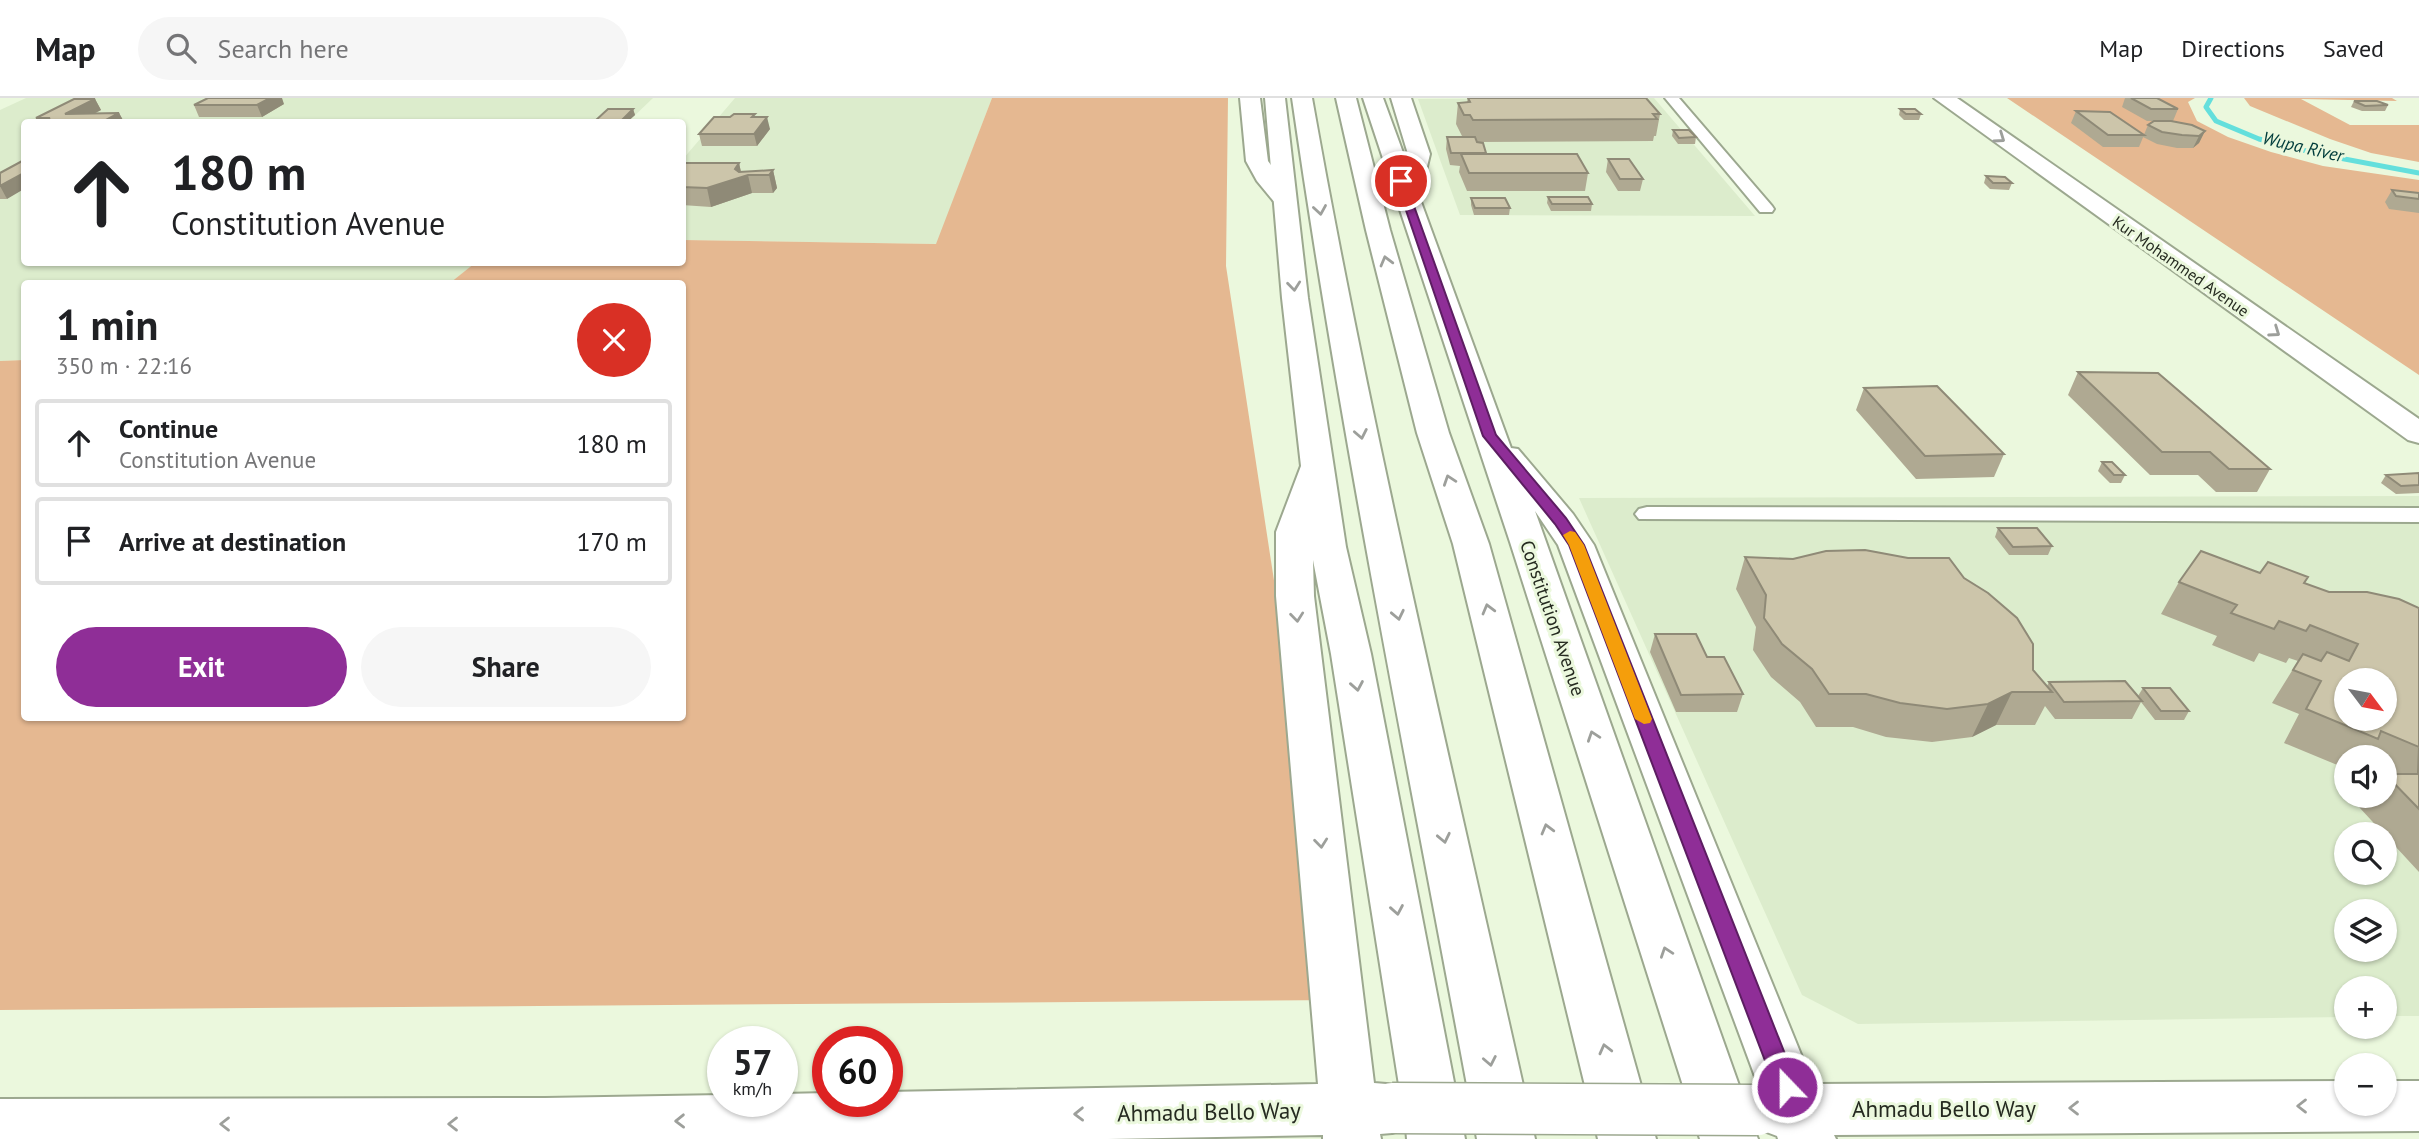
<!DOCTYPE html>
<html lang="en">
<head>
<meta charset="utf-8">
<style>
  :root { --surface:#fff; --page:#f6f6f6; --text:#202124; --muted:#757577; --line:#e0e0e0; --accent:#8f2e97 }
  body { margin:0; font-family:"PT Sans",sans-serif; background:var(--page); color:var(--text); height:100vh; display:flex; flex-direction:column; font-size:26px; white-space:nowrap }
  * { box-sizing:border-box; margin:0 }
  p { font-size:23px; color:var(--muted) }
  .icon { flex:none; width:38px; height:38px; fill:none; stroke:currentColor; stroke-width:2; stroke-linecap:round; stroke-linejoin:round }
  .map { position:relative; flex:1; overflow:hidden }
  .details { position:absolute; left:21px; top:182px; width:665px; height:441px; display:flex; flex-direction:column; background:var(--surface); border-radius:7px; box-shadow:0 2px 5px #0004 }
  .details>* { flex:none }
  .guide { position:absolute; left:21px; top:21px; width:665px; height:147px; border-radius:7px; box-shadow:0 2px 5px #0004; background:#fff; color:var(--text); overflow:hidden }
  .needle { width:46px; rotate:122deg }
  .buttons { position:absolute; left:2334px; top:570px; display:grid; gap:14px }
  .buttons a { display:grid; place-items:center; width:63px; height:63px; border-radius:50%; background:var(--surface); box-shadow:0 2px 5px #0004; font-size:35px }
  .speed { position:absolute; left:707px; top:928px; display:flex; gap:14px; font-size:35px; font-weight:700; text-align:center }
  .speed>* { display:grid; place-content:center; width:91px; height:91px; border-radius:50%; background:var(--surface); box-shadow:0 2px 5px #0004; line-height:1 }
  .speed small { font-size:18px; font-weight:400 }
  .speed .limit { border:10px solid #d22; background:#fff; color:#111 }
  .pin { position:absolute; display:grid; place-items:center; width:60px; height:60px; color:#fff; margin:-30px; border:4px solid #fff; border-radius:50%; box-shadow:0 2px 7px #0007 }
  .me { position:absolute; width:77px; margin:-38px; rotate:338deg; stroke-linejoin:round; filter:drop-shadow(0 0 5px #0008) }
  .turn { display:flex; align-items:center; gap:24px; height:147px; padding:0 35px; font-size:32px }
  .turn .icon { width:91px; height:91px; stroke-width:2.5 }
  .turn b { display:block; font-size:49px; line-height:60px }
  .round { display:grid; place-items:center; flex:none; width:74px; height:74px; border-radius:37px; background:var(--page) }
  .headline { display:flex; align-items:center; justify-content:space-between; height:119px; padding:0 35px }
  h1 { font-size:42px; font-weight:600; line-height:52px }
  .primary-button { display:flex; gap:14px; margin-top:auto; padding:14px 35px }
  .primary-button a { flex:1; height:80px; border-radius:42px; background:var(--accent); color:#fff; font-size:28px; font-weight:600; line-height:80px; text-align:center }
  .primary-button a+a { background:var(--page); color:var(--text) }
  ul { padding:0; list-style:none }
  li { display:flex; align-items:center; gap:21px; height:88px; margin:0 14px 10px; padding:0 21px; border:4px solid var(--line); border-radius:7px }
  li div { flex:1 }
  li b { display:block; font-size:26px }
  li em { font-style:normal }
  header { display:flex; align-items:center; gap:42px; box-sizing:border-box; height:98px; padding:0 35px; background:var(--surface); border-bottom:2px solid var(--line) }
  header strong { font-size:33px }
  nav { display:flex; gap:38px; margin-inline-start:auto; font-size:24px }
  .search { width:490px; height:63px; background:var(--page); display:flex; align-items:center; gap:18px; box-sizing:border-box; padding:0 24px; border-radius:38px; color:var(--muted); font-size:26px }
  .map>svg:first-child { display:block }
</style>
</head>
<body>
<header>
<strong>Map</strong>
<div class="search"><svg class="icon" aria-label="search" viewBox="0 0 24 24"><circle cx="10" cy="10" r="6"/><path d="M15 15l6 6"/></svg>Search here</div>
<nav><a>Map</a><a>Directions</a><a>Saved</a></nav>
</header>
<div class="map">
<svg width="2419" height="1041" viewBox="0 0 2419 1041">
  <rect width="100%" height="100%" fill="#ebf8dd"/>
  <path fill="#dceccc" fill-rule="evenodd" d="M26 0H653L628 24H24V164L475 165 450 186H24V262L0 263V12Z
    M735 0H992L937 146 683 142V61Z
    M1654 0 1755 118 1460 117 1418 1Z
    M2419 398V918H2385V891H2347V919L1858 926 1802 897 1579 400ZM2347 583H2385V621H2347ZM2347 660H2385V698H2347ZM2347 737H2385V775H2347ZM2347 814H2385V852H2347Z"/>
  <path fill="#e5b891" d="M992 0H1228L1226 168 1338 902 0 912V263L24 262V620H682V186L450 185 475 165 682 164 683 142 936 146Z
    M2007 0H2195L2188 4 2197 23 2228 39 2271 54 2323 68 2419 82V277Z
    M2244 0H2392L2397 3 2301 1 2350 27H2419V64L2371 55 2330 41 2250 8Z"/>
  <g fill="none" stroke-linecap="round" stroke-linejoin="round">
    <path stroke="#64dfdc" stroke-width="5" d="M2211 0 2206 9 2216 23 2259 41 2318 56 2419 75"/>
    <defs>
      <path id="street" d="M1665 0H1679L1772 108 1774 111 1772 114H1760Z
        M1647 409 2419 410V424L1639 421 1635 416 1639 411Z"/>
      <path id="secondary" d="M1292 0H1312C1374 350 1458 694 1535 1041H1477C1413 694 1342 349 1292 0Z
        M1336 0H1356L1390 132 1449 335 1489 446 1656 1041H1598L1453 446 1417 335 1366 132Z
        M1934 0H1957L2419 321V345L2408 342Z"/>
      <path id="primary" d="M1265 0H1285L1308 200 1346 449 1371 556 1465 1041H1407L1406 1030 1392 1035 1380 1036 1381 1041H1323V1037L1108 1041H0V1001L545 1000 723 997V1003H782V996L828 995V1003H887V994L1318 986 1276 498V434L1301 368 1282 200ZM1313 462 1331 556 1399 987 1374 985 1314 498Z
        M1363 0H1383L1511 350 1518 351 1573 416 1594 447 1813 986 2347 983V1006H2385V983H2419V1033L1834 1037 1836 1041H1778L1777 1038 1753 1029 1758 1041H1700L1510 444ZM1535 413 1558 447 1760 992 1754 994 1747 1010Z"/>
      <path id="highway" d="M1240 0H1260L1268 63 1296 101 1292 106H1276L1257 83 1246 63Z
        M1391 0H1411L1430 56 1419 102 1415 107H1399L1395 102 1408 56Z"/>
    </defs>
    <use href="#street" stroke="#9ca88f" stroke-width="4"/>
    <use href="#secondary" stroke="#9ca88f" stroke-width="4"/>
    <use href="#primary" stroke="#9ca88f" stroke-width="4"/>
    <use href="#highway" stroke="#9ca88f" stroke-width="4"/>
    <use href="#street" fill="#fff" fill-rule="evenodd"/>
    <use href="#secondary" fill="#fff" fill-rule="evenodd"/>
    <use href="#primary" fill="#fff" fill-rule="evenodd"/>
    <use href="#highway" fill="#fff" fill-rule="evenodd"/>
    <defs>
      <path id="primary-bridge" d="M1392 1010 1757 1012"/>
    </defs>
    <use href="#primary-bridge" stroke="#9ca88f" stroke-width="53" stroke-linecap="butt"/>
    <use href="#primary-bridge" stroke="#fff" stroke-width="50"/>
  </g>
  <path fill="#afa992" d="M1468 0 1660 16 1656 38H1654L1653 43 1477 44 1486 56 1588 75 1585 93H1467L1459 74 1460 68 1450 67 1446 51 1447 39H1468L1462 38 1456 26 1458 5 1467 4Z
    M2125 0H2157L2178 11 2173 23 2205 33 2199 45 2193 50H2177L2157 46 2143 39 2148 27 2170 23H2147L2122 9Z
    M95 1 101 12 94 16 119 15 124 24H38L36 20Z
    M2354 3 2388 7 2385 13H2362L2351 9Z
    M284 6 262 19H199L194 7Z
    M633 11 635 17 627 24H596L595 23Z
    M1900 11 1921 16 1919 22H1904L1899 17Z
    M2076 13 2144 37 2139 49H2103L2071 25Z
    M755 19 770 31 757 48H702L699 36Z
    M1673 32 1696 39 1695 46H1678L1672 38Z
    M1608 61 1643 81 1640 93H1618L1606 74Z
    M682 65H739L741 74 773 72 777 90 773 95H752L711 109 682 107Z
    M0 75 7 101H0Z
    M1986 78 2012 85 2009 92 1990 91 1984 85Z
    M2392 92 2419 95V115L2389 111 2385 104Z
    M1548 99 1592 106 1591 113H1551L1547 105Z
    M1471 100 1510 110 1509 117H1474L1471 107Z
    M2078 274 2270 371 2257 394H2216L2198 377H2150L2068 297Z
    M1864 290 2004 356 1994 379 1916 381 1856 312Z
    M2102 364 2125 377 2121 385H2110L2098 373Z
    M2419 375V395L2396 396 2381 385 2386 377Z
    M1998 430 2052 448 2048 457H2009L1995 439Z
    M1745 459 2033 572 2047 588 2049 584 2138 598 2143 590 2189 613 2184 622H2155L2141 604 2132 621H2055L2045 608 2035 627H1996L1972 639 1932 644 1886 639 1853 629H1816L1800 604 1771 579 1753 552 1756 529 1736 491Z
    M2260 475 2304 485 2329 494 2419 510V774L2359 709 2367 698H2385V660H2347V671L2284 645 2299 616 2272 605 2298 563 2289 560 2286 565 2259 555 2254 564 2212 547 2217 538 2161 516 2179 484Z
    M1655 536 1707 559 1743 596 1737 614H1676L1650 554Z"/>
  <path fill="#8f8a77" d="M270 0H282L284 6 262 19 257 7Z
    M95 1 101 12 81 22 65 16Z
    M633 11 635 17 627 24H622L621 23Z
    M119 15 124 24H107L106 22Z
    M767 19 770 31 757 48 754 36Z
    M2205 33 2199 45 2193 50 2199 38Z
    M739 65 742 79 748 77 752 95 711 109 707 90Z
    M773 72 777 90 773 95 769 77Z
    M24 75V91L7 101 0 88Z
    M2012 594 1996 627 1972 639 1988 606Z"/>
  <path fill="#ccc5aa" stroke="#8f8a77" stroke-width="2" fill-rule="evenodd" d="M208 0H270L257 7H194Z
    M1468 0H1646L1660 16H1653L1657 21 1473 22 1470 17H1464L1458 5 1470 4Z
    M2131 0H2157L2178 11H2151Z
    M74 1H95L65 16 119 15 106 22 44 23 50 20H36Z
    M2354 3H2377L2388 7 2365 8Z
    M608 11H633L621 23H595Z
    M1900 11H1915L1921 16H1906Z
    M2076 13 2110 14 2144 37H2108Z
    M734 16H755L752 19H767L754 36H699L714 19H730Z
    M2154 23H2171L2192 27 2205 33 2199 38 2182 37 2162 34 2148 27Z
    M1673 32H1689L1696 39 1679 40Z
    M1447 39H1475L1477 44 1483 45 1486 55H1451Z
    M1461 56H1577L1588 75H1469Z
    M1608 61H1629L1643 81H1620Z
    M24 62V75L0 88V75Z
    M682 65H739L735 71 739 74 773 72 769 77H748L707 90 682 89Z
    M1986 78 2005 79 2012 85H1993Z
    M2392 92 2419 95V101L2396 98Z
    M1548 99H1588L1592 106H1552Z
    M1471 100H1505L1510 110H1475Z
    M2078 274 2158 275 2270 371H2229L2210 354H2162Z
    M1937 288 2004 356 1925 358 1864 290Z
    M2102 364H2112L2125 377H2114Z
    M2419 375V387L2401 388 2386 377Z
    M1998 430H2037L2052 448 2013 449Z
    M1865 452 1908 460H1949L1964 480 1988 495 2017 520 2033 546V572L2052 594H2012L1988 606 1947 611 1900 605 1866 596H1829L1812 571 1782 546 1764 520 1766 497 1745 459 1793 461 1826 453Z
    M2201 453 2260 475 2268 464 2308 479 2304 485 2329 494H2367L2399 501 2419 510V649L2381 633 2378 641 2306 611 2321 583 2293 572 2303 556 2321 563 2327 554 2349 563 2358 546 2310 527 2306 533 2279 523 2274 531 2231 515 2237 507 2179 484ZM2347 583H2385V621H2347Z
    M1655 536H1696L1707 559H1724L1743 596 1681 597Z
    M2125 583 2142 603 2064 604 2049 584Z
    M2143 590H2170L2189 613H2161Z
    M2419 649V711L2385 676H2418Z"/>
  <defs><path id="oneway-chevron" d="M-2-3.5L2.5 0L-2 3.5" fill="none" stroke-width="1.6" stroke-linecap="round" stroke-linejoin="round" transform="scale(1.75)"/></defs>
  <g stroke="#9d9f9b">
    <use href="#oneway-chevron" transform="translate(2000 40) rotate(35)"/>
    <use href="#oneway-chevron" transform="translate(1320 112) rotate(81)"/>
    <use href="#oneway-chevron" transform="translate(1386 163) rotate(-105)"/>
    <use href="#oneway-chevron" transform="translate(1294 188) rotate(84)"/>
    <use href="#oneway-chevron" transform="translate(2275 234) rotate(35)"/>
    <use href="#oneway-chevron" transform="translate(1361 336) rotate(79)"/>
    <use href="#oneway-chevron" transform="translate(1449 382) rotate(-109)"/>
    <use href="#oneway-chevron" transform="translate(1488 511) rotate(-105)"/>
    <use href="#oneway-chevron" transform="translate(1398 517) rotate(78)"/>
    <use href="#oneway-chevron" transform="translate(1297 519) rotate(84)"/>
    <use href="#oneway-chevron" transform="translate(1357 588) rotate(80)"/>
    <use href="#oneway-chevron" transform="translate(1593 638) rotate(-109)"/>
    <use href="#oneway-chevron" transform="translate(1547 731) rotate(-105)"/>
    <use href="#oneway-chevron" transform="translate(1444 740) rotate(78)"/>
    <use href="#oneway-chevron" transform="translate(1321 745) rotate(84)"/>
    <use href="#oneway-chevron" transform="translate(1397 812) rotate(80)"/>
    <use href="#oneway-chevron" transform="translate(1666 854) rotate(-109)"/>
    <use href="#oneway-chevron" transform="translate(1605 951) rotate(-104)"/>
    <use href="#oneway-chevron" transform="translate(1490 963) rotate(79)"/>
    <use href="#oneway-chevron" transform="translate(2302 1008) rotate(180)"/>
    <use href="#oneway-chevron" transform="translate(2074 1010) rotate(180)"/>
    <use href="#oneway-chevron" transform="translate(1079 1016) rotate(179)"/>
    <use href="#oneway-chevron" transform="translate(680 1023) rotate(179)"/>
    <use href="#oneway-chevron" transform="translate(225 1026) rotate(180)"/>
    <use href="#oneway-chevron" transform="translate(453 1026) rotate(180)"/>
  </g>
  <path fill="#8f2e97" stroke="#5d1e62" stroke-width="2" d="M1401 80 1405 83 1496 337 1566 420 1584 447 1798 989 1795 996 1787 999 1778 996 1775 989 1569 447 1555 426 1483 338 1396 83Z"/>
  <path fill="#f59e0b" d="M1570 433 1575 434 1584 447 1652 621 1650 625 1644 626 1635 621 1569 447 1563 437Z"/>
  <g text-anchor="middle" stroke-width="6" stroke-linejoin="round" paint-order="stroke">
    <g font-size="16" fill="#252a20" stroke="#ebf8dd">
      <text transform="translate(2181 168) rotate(35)" y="6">Kur Mohammed Avenue</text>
    </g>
    <g font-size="18" font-style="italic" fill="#003c3b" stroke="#ebf8dd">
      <text transform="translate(2303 49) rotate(13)" y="6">Wupa River</text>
    </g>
    <g font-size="19" fill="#252a20" stroke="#ebf8dd">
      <text transform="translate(1553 520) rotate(71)" y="7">Constitution Avenue</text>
    </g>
    <g font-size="23" fill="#252a20" stroke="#ebf8dd">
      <text x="1944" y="1019">Ahmadu Bello Way</text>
      <text transform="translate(1209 1014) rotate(-1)" y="8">Ahmadu Bello Way</text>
    </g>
  </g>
</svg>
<div class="buttons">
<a><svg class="needle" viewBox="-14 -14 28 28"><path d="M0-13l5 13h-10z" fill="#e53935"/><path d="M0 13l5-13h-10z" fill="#757577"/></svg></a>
<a><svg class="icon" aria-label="sound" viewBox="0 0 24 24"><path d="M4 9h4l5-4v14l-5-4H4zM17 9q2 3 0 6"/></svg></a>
<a><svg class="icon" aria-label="search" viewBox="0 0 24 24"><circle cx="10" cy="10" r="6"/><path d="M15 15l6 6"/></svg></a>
<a><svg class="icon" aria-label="layers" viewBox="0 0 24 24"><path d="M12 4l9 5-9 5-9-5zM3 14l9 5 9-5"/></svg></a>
<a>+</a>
<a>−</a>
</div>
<div class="speed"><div>57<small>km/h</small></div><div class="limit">60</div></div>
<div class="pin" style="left:1401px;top:83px;background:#d93025"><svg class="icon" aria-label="arrive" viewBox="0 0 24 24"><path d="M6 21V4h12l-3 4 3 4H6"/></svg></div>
<svg class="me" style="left:1787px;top:989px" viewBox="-20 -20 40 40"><circle r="17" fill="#8f2e97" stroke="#fff" stroke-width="3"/><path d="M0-11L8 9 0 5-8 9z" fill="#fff"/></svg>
<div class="guide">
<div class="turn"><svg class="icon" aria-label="ahead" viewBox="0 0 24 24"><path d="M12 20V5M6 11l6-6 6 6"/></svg><div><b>180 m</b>Constitution Avenue</div></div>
</div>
<section class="details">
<div class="headline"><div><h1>1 min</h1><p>350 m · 22:16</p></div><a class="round" style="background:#d93025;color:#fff"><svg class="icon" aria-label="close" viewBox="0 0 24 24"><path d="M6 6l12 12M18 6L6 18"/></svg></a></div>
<ul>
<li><svg class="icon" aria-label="ahead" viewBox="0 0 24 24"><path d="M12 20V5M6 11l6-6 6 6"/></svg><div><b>Continue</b><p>Constitution Avenue</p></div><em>180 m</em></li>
<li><svg class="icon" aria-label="arrive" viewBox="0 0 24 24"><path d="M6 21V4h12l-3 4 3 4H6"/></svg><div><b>Arrive at destination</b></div><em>170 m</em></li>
</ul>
<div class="primary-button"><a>Exit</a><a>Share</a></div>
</section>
</div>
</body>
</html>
